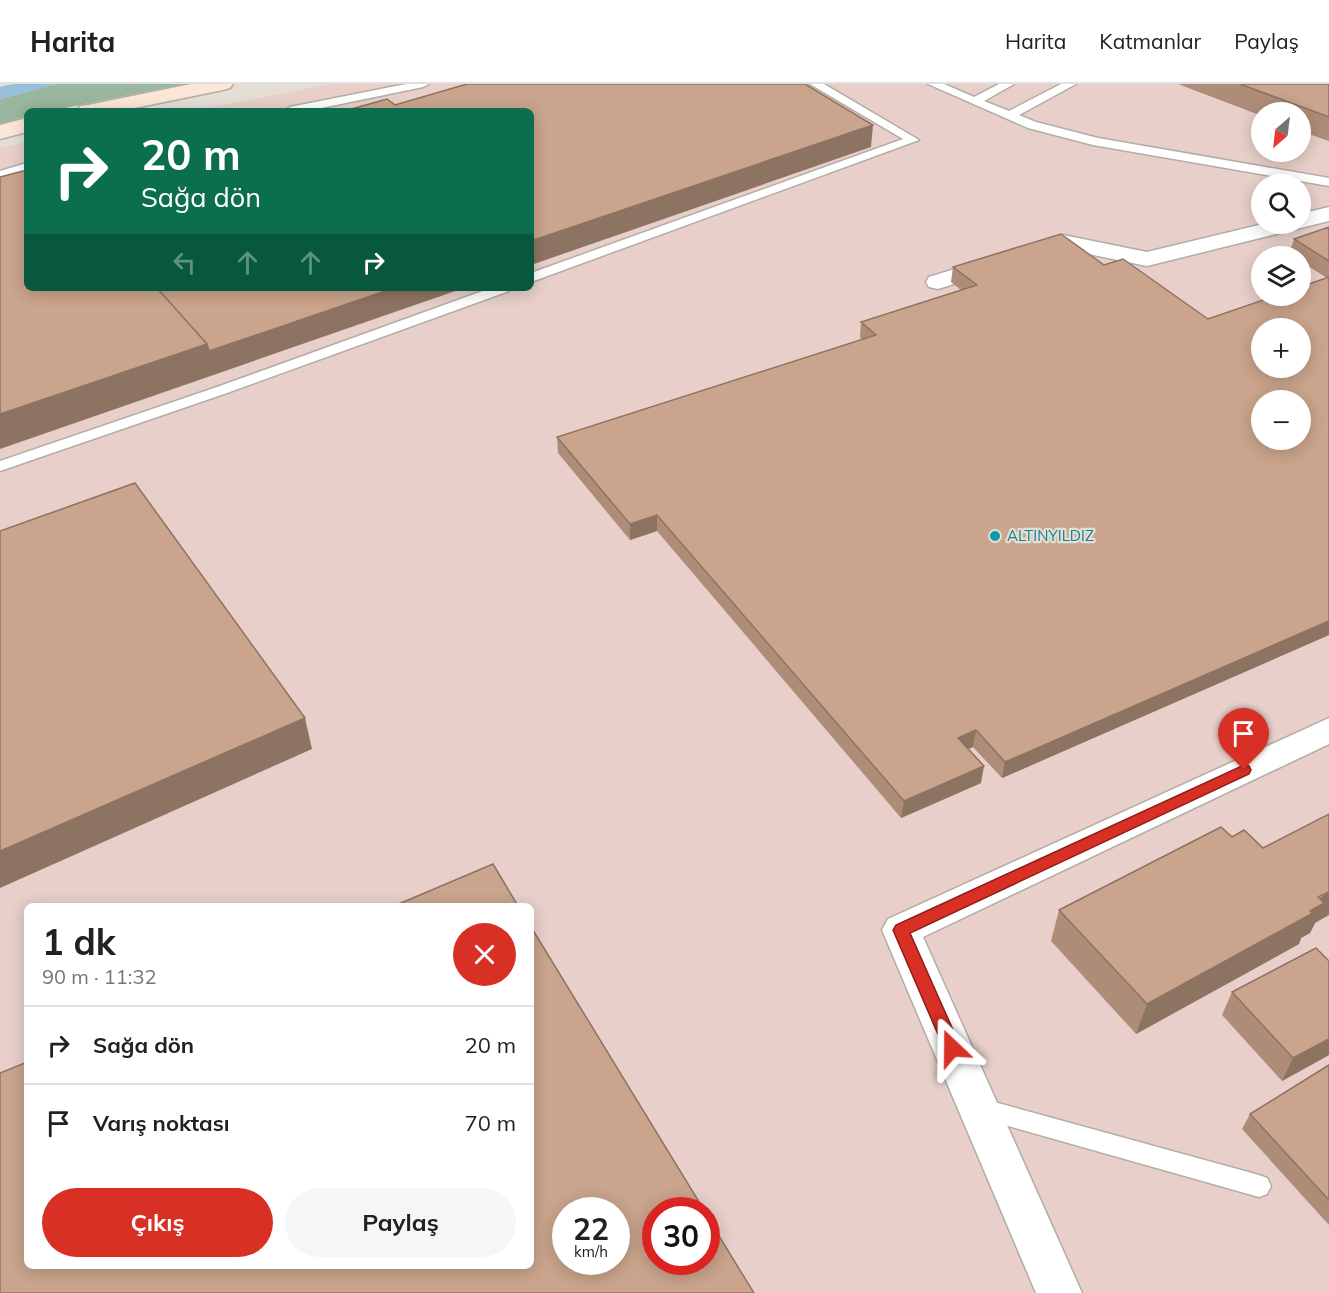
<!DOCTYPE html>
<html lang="tr">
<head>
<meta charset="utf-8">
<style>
  :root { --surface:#fff; --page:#f6f6f6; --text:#202124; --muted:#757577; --line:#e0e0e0; --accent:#d93025 }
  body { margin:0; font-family:Mulish,sans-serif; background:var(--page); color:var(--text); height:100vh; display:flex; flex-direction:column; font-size:22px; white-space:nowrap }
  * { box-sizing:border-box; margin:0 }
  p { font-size:20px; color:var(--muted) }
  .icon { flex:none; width:33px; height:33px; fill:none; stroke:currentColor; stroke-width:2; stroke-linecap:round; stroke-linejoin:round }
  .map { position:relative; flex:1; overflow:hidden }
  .drawer { position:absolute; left:24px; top:819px; width:510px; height:366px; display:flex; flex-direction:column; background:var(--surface); border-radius:9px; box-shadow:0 3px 15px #0003 }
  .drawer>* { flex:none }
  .top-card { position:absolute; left:24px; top:24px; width:510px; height:183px; border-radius:9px; box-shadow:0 3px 15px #0003; background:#0b6e4f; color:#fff; overflow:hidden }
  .needle { width:39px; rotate:208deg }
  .tools { position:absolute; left:1251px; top:18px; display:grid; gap:12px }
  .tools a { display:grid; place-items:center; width:60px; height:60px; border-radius:50%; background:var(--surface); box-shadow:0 3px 15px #0003; font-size:30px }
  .speed { position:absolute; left:552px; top:1113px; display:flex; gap:12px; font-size:30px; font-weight:700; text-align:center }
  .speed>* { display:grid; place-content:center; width:78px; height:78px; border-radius:50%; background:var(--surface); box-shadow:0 3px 15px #0003; line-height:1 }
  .speed small { font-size:15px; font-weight:400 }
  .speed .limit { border:9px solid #d22; background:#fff; color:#111 }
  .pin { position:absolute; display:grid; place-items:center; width:51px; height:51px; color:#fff; margin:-62px -26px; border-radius:50% 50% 50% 0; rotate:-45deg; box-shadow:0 0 6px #0007 }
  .pin .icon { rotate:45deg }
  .me { position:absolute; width:66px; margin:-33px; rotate:337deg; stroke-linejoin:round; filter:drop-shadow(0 0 4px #0008) }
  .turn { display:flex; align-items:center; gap:21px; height:126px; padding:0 18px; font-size:27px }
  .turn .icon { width:78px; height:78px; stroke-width:2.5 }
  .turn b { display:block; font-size:42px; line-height:51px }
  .lanes { display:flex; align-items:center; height:57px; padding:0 18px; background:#0003; justify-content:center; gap:30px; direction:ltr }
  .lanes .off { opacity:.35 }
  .round { display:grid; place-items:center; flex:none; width:63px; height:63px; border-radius:32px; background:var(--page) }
  .overview { display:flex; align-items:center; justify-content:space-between; height:102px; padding:0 18px }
  h1 { font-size:36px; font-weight:700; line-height:45px }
  .cta { display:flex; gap:12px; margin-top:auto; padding:12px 18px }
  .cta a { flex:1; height:69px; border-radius:36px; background:var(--accent); color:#fff; font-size:24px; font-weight:700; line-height:69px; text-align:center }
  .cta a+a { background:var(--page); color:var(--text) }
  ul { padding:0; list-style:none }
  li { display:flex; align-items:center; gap:18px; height:78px; padding:0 18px; border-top:2px solid var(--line) }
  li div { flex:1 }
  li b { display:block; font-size:22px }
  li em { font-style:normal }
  header { display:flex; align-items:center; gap:36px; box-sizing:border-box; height:84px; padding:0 30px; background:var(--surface); border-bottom:2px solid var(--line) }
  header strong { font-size:28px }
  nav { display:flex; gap:33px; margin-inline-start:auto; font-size:21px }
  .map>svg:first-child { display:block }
</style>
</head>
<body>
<header>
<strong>Harita</strong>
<nav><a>Harita</a><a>Katmanlar</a><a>Paylaş</a></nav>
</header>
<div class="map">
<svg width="1329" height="1209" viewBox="0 0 1329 1209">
  <rect width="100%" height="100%" fill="#e4ded6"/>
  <path fill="#e8cfc9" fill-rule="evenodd" d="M331 0H1329V1209H0V64L27 58V204H531V27H191ZM1262 28H1300V68H1262ZM1262 100H1300V140H1262ZM1262 172H1300V212H1262ZM1262 244H1300V284H1262ZM1262 316H1300V356H1262ZM27 822H531V1182H27ZM566 1126H616V1178H566ZM656 1126H706V1178H656Z"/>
  <path fill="#9ab69e" d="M57 0H184L50 27H27V32L0 40V15Z"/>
  <path fill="#97bfd7" d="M13 0H57L0 15V3Z"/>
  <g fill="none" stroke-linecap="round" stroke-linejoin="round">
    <defs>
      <path id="lane" d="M406 0H429L423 3 307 27H284L290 23Z
        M810 0H824L919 56 531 198V189L903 55Z
        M928 0H944L974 13 999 0H1014L984 17 1009 27 1061 0H1076L1019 31 1036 38 1098 54 1329 94V102L1093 61 1028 44Z
        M27 79V87L0 95V87Z
        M491 204H511L509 207 227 309 0 387V377L217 303Z
        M980 1014 1259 1091 1267 1094 1271 1102 1267 1110 1259 1113 980 1034 972 1031 969 1024 972 1017Z"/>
      <path id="street" d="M1329 123V137L1147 182 1064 165 938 205 929 203 926 198 929 193 1063 151 1147 168 1263 140H1300V130Z
        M1329 634V660L923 853 1082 1209H1036L882 846 888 835Z"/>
      <path id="secondary" d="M191 0H233L230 4 223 6 120 27H77L80 22 88 21Z
        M27 34V48L0 55V41Z"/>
    </defs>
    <use href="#lane" stroke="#b2ada5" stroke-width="3"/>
    <use href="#street" stroke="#b2ada5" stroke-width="3"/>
    <use href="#secondary" stroke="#b2ada5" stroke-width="3"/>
    <use href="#lane" fill="#fff" fill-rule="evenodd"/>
    <use href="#street" fill="#fff" fill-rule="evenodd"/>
    <use href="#secondary" fill="#fce6d7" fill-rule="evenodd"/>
  </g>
  <path fill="#ae8d78" d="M1178 0H1329V57L1300 47V28H1262V32Z
    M1329 143V551L1002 694 973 663 968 665 981 699 901 734 657 447 630 456 558 369 557 353 862 256 860 253 861 238 961 206 951 198 953 183 1104 181 1208 235 1327 194 1300 177V172H1293L1289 170 1294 155Z
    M1059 826 1315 839 1310 849 1301 854 1299 860 1136 950 1051 857Z
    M1232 908 1329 971 1282 997 1222 931Z
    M1329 981V1141L1242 1045 1250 1030Z"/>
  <path fill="#8d7362" d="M873 41 871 63 531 181V157Z
    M394 204H464L0 365V330L207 260Z
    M657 431V447L630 456V440Z
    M1329 537V551L1002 694 1005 678Z
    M305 634 312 665 0 804V767Z
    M976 646 973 663 955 671 958 654Z
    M984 682 981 699 901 734 904 717Z
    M1329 808V831L1315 839 1310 849 1301 854 1299 860 1136 950 1147 920Z
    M1329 955V971L1282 997 1293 974Z"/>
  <path fill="#caa48c" stroke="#8d7362" stroke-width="1.5" fill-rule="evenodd" d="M467 0H805L873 41 531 157V27H344L387 15 395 21Z
    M1240 0H1329V33Z
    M27 86V204H157L207 260 0 330V93Z
    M1329 143V177L1294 155Z
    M1061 150 1104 181 1123 175 1208 235 1275 212H1300V203L1329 193V537L1005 678 976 646 958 654 984 682 904 717 657 431 630 440 557 353 876 251 861 238 977 201 953 183ZM1262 244H1300V284H1262ZM1262 316H1300V356H1262Z
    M157 204H394L209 267 207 260Z
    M135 399 305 634 0 767V447Z
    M1329 730V808L1318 813 1324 819 1310 827 1313 829 1147 920 1059 826 1221 743 1232 753 1244 746 1263 764Z
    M493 780 518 822H394Z
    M531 843 704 1126H656V1178H706V1131L754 1209H0V989L27 978V1182H531ZM566 1126H616V1178H566Z
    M1316 864 1329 877V955L1293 974 1232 908Z
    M1329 981V1116L1250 1030Z"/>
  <path fill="#d93025" stroke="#8d1f18" stroke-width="1.5" d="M1244 681 1249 682 1251 686 1249 690 910 849 961 964 958 969 952 971 946 969 893 846 896 841Z"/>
  <circle fill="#0f9aa8" stroke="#e4ded6" stroke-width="2" cx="995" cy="452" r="6"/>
  <g text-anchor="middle" stroke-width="4.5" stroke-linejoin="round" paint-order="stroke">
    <g font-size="15" fill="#0d838f" stroke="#e4ded6" text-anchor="start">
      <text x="1007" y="457">ALTINYILDIZ</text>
    </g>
  </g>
</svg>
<div class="tools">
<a><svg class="needle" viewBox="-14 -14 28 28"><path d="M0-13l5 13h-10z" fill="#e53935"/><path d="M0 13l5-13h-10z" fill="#757577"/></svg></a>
<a><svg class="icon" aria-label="search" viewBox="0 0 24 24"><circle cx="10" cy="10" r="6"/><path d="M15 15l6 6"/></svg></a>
<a><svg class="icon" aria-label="layers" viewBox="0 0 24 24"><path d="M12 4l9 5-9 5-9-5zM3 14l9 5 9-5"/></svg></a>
<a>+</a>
<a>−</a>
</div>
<div class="speed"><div>22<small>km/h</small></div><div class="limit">30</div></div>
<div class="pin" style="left:1244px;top:686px;background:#d93025"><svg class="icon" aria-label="arrive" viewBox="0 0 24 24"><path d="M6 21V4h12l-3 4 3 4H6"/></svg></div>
<svg class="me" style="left:952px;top:964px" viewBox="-20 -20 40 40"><path d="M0-17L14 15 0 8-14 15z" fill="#d93025" stroke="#fff" stroke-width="4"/></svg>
<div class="top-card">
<div class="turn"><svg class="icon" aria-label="right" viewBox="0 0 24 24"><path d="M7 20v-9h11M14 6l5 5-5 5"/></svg><div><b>20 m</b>Sağa dön</div></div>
<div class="lanes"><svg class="icon off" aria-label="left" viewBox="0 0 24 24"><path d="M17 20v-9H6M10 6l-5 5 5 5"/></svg><svg class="icon off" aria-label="ahead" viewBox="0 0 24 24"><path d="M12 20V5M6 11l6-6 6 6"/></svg><svg class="icon off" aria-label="ahead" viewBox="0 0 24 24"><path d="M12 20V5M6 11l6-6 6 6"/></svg><svg class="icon" aria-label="right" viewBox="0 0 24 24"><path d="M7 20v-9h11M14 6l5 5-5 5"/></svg></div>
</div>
<section class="drawer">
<div class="overview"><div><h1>1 dk</h1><p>90 m · 11:32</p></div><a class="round" style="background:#d93025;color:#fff"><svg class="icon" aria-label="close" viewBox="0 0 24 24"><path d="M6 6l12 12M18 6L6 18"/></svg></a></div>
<ul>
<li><svg class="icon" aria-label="right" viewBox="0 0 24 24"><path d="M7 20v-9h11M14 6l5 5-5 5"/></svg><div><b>Sağa dön</b></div><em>20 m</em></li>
<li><svg class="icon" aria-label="arrive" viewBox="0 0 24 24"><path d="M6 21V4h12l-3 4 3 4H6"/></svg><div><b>Varış noktası</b></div><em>70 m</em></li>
</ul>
<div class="cta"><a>Çıkış</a><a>Paylaş</a></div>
</section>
</div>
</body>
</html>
